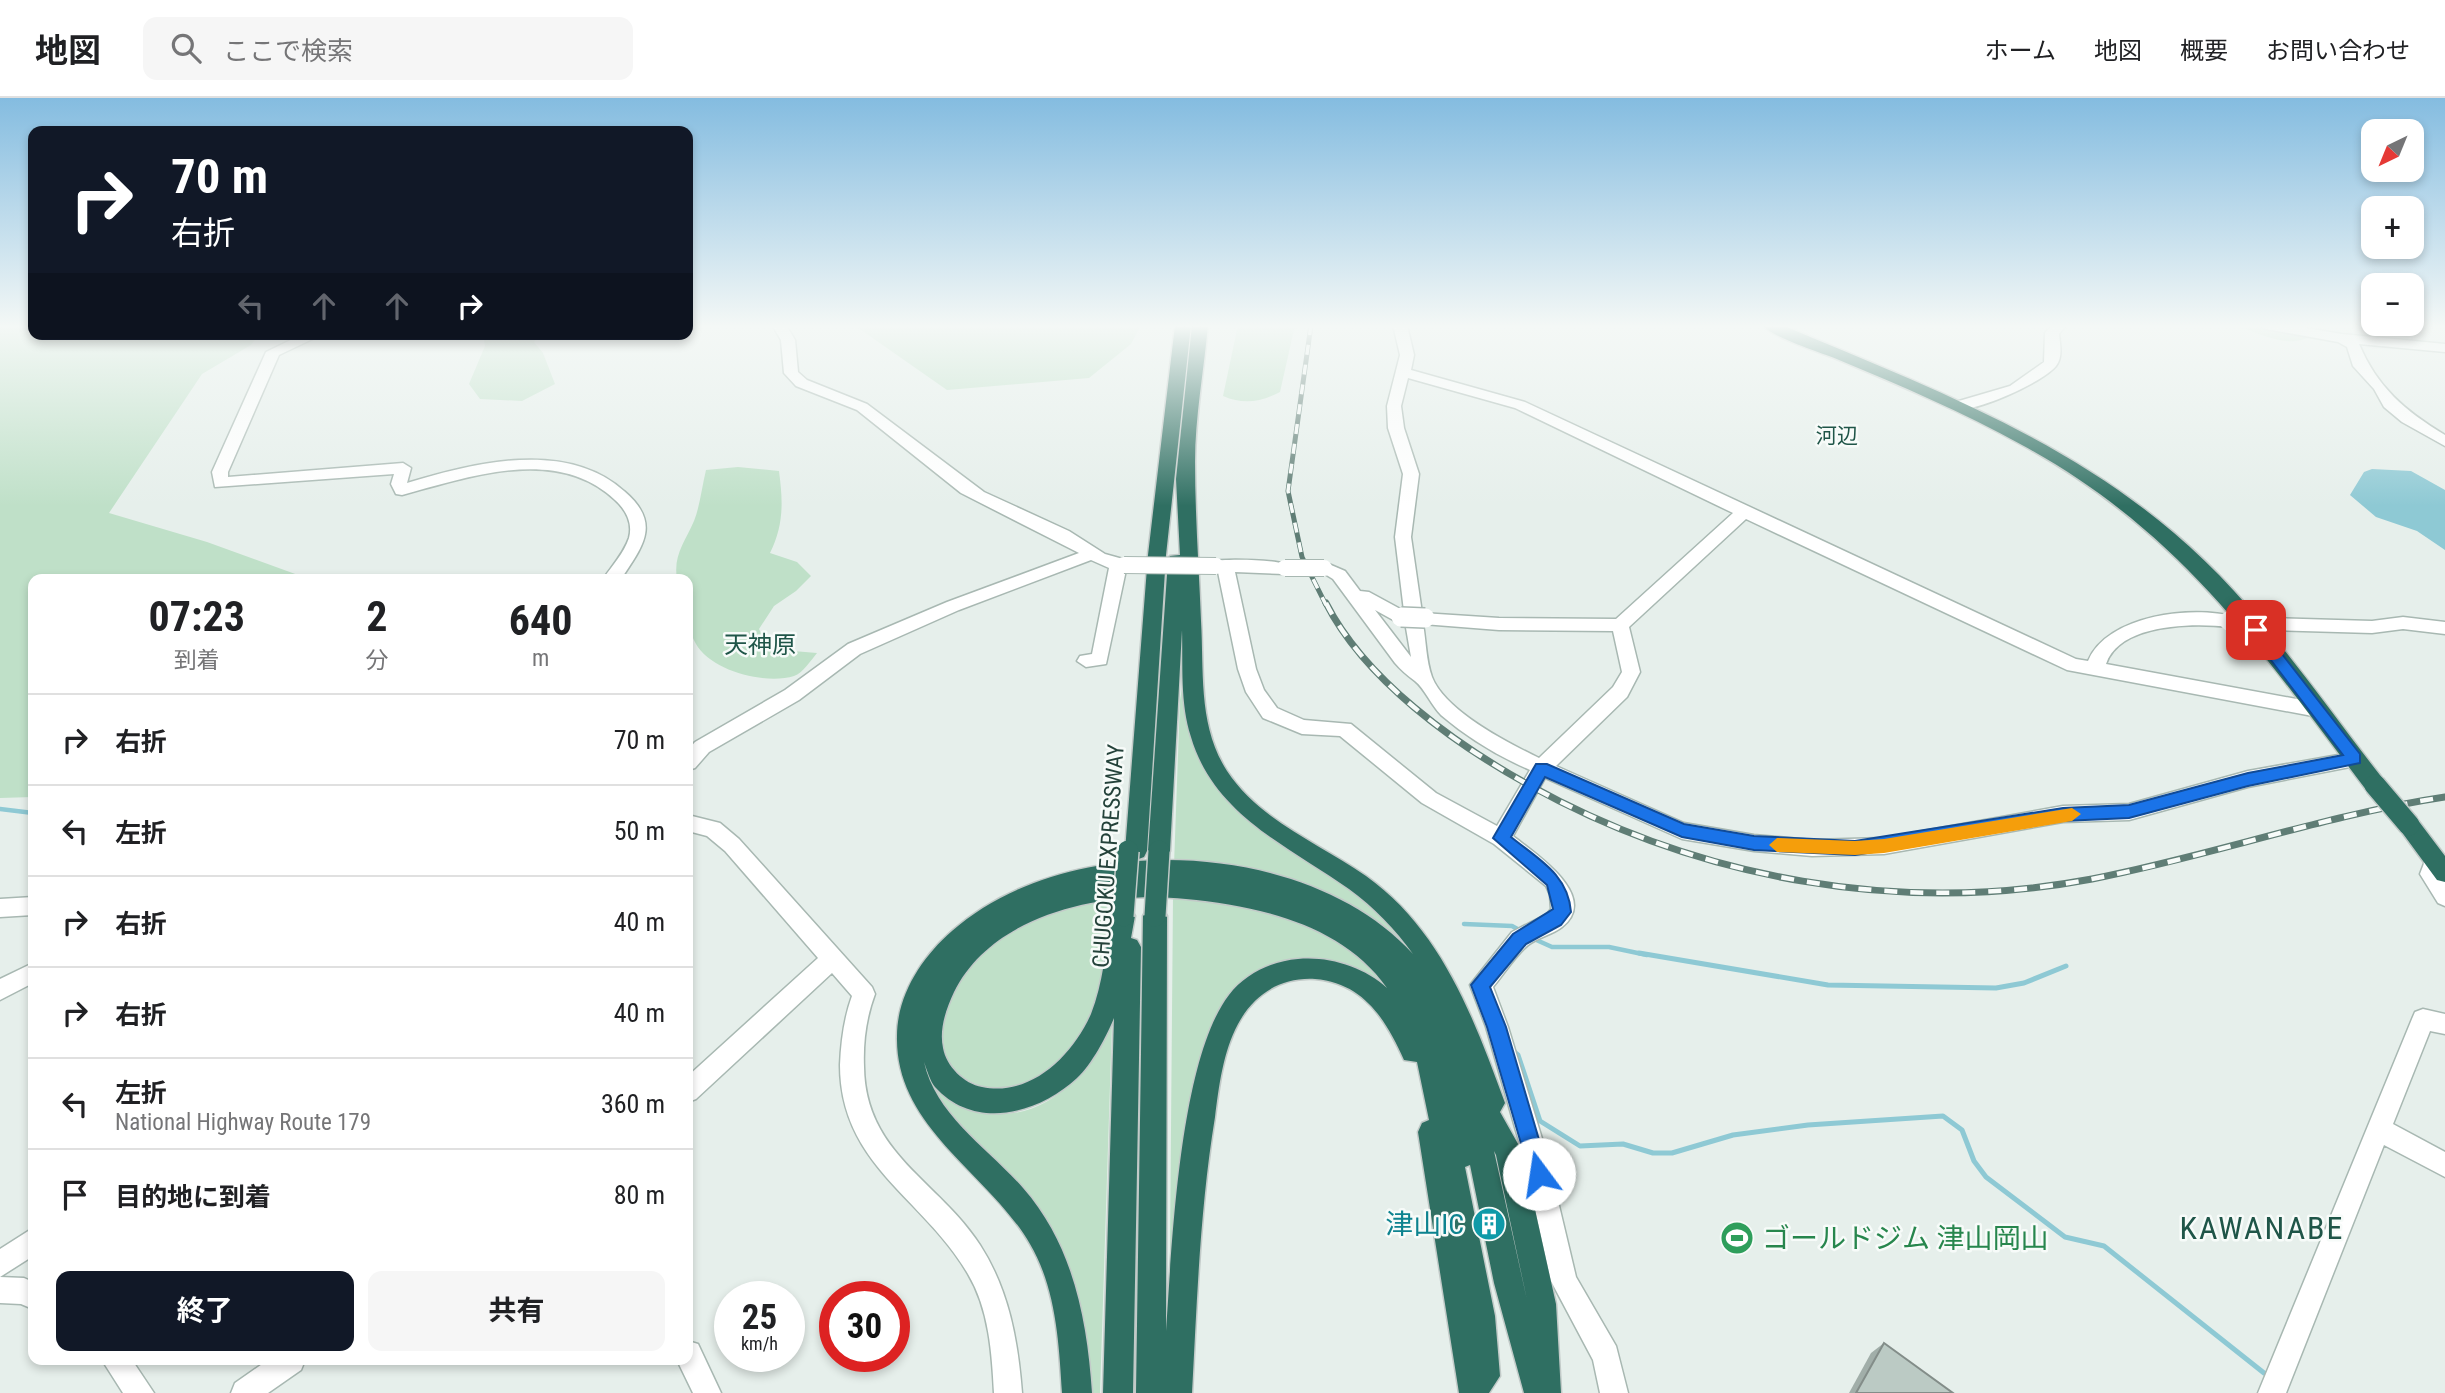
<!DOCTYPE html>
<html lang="ja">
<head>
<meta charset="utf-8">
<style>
  :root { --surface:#fff; --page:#f6f6f6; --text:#202124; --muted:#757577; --line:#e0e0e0; --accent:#111827 }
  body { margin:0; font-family:"Roboto Condensed","Noto Sans JP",sans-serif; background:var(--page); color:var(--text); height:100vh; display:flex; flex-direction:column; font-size:26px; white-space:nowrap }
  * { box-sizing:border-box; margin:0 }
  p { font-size:23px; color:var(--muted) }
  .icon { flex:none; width:38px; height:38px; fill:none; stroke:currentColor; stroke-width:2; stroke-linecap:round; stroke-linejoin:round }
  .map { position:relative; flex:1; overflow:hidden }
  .drawer { position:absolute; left:28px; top:476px; width:665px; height:791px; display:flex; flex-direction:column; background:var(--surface); border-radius:14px; box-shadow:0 4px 10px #0003 }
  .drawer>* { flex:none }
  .banner { position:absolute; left:28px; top:28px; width:665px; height:214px; border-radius:14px; box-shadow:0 4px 10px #0003; background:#111827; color:#fff; overflow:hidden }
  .needle { width:46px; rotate:223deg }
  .controls { position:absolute; left:2361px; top:21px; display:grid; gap:14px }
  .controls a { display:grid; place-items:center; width:63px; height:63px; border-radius:14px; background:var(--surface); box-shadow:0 4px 10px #0003; font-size:35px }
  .speed { position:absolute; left:714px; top:1183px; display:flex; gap:14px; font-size:35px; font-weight:700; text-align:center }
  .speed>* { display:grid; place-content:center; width:91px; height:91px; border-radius:50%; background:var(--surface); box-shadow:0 4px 10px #0003; line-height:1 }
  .speed small { font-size:18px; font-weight:400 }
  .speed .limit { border:10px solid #d22; background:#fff; color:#111 }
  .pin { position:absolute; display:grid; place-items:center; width:60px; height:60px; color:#fff; margin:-30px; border-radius:14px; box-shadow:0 4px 10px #0006 }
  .me { position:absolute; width:77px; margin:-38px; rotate:346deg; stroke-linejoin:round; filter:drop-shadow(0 0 5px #0008) }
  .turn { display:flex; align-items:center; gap:24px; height:147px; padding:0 28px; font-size:32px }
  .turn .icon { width:91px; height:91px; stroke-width:2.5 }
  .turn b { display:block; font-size:49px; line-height:60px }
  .lanes { display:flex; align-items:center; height:66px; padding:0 28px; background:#0003; justify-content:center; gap:35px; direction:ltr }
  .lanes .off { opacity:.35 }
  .eta { display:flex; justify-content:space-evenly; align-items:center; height:119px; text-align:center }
  .eta b { font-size:42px; font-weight:700; line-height:49px }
  .action { display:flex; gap:14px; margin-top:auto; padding:14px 28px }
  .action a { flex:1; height:80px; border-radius:14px; background:var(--accent); color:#fff; font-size:28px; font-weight:700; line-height:80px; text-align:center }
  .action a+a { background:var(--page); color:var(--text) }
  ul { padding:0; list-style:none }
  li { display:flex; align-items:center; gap:21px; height:91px; padding:0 28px; border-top:2px solid var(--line) }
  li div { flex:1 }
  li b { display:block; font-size:26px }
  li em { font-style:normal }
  header { display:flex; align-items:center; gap:42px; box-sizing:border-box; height:98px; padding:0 35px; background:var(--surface); border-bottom:2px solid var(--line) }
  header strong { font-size:33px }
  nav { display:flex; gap:38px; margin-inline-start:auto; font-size:24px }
  .search { width:490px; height:63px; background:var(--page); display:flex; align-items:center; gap:18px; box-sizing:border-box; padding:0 24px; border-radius:14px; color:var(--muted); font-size:26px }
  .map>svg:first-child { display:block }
</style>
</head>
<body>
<header>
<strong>地図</strong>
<div class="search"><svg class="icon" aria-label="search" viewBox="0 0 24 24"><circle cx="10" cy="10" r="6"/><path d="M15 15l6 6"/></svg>ここで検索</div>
<nav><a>ホーム</a><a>地図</a><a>概要</a><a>お問い合わせ</a></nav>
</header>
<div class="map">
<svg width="2445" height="1295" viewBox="0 0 2445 1295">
  <rect width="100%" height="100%" fill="#e6efeb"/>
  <path fill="#bfe0c8" d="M0 227H33V236H259L251 247 202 276 109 415 207 444 298 477 301 481H33V699L0 700Z
    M854 227H1141L1131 246 1089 280 947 292Z
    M1238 227H1295L1280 294C1260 304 1244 307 1223 298Z
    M2235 227H2316L2315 236C2290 253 2262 236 2235 227Z
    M483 236H539L534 244 543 255 555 286 522 303 480 301 469 286 485 248Z
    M738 369 779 373C783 403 784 427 770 455L797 464 811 478 796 493 774 508 759 531 769 551 817 555C811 562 803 575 794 578 766 587 711 573 696 546 684 526 688 503 688 481H677C673 457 685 444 694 423 700 408 702 388 706 372Z
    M1186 567 1203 663 1387 817 1435 887 1409 858 1174 767 1180 602Z
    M1173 799C1258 810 1342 819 1393 899 1331 863 1296 835 1236 895L1169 1265Z
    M1107 801C1105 864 1103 941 1042 977 1033 983 1025 988 1014 990 992 992 972 989 955 973 943 961 941 938 944 923 962 842 1035 815 1107 801Z
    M1112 926 1100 1295H1088L1075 1196 952 1025 927 977C938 989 949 1001 964 1008 1029 1037 1089 983 1112 926Z"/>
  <path fill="#8ec9d4" d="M2372 371 2411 373 2445 392V452L2417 433 2376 419 2350 397 2364 374Z"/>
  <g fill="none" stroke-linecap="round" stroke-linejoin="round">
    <path stroke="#8ec9d4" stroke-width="4.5" d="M0 711 33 715
      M1464 826 1512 828 1521 833
      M1532 840 1552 849H1609L1647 857"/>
    <path stroke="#8ec9d4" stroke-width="5" d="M1639 855 1828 887 1996 890 2024 885 2066 868
      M1513 953 1518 957 1540 1023 1580 1048 1623 1046 1653 1055H1672L1733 1037 1808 1027 1943 1018 1962 1032 1974 1063 1986 1079 2065 1139 2104 1148 2264 1275"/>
    <defs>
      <path id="minor" d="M772 227H786L795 242 798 274 807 282 867 306 984 394 1069 433 1105 456 1130 463 1132 467 1126 472 1106 566 1086 569 1077 563 1080 558 1092 556 1109 470 1091 462 959 512 860 556 799 602 709 654 695 670 688 672V652L695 644 785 592 848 546 947 504 1079 455 961 395 857 312 796 288 784 275 781 242Z
        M1393 227H1407L1414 257 1411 272 1525 304 2076 561 2088 563C2107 517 2193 507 2235 519L2238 523 2235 527 2229 529C2195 525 2120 525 2106 566L2318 605 2327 612 2318 619 2067 572 1746 421 1629 529 1640 574 1627 599 1556 668 1684 725 1754 737 1812 742 1884 740 2063 708 2129 706 2248 673 2355 654 2362 656 2365 661 2362 666 2355 668 2248 689 2129 722 2063 724 1884 756 1812 758 1754 753 1682 741 1545 680 1513 738C1534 755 1601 798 1562 829 1552 837 1538 839 1528 847 1515 858 1504 876 1493 889L1508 929 1547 1057 1576 1179 1616 1248 1628 1295H1600L1593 1262 1551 1183 1523 1057 1486 929 1470 887 1512 834 1547 816 1551 811 1550 797 1546 788 1494 746 1422 705 1340 638 1302 636 1263 620 1246 594 1238 571 1218 474 1208 468 1210 464C1223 460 1286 461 1294 470L1285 476 1235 474 1256 571 1264 592 1277 610 1304 622 1351 626 1436 695 1497 728 1530 672C1498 658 1468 640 1441 617 1431 607 1425 591 1415 583 1407 577 1401 572 1395 565L1333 481 1315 470 1324 464 1345 473 1360 493 1369 494 1404 513 1395 439 1403 376 1388 330 1387 308 1400 257ZM1408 280 1515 310 1733 415 1616 521 1499 520 1422 515 1411 439 1419 376 1404 330 1401 308ZM1375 512 1395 523 1405 524 1411 559ZM1423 526 1499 532 1613 533 1622 574 1613 589 1539 660C1508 645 1445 613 1432 579 1426 563 1426 542 1423 526Z
        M2052 227H2066L2059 236C2060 246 2063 259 2056 268 2042 285 1973 316 1952 311V305L2010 288 2044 264 2045 235Z
        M2259 227H2288L2342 236 2445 246V254L2359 246C2377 289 2405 313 2445 337V348L2402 324 2384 309 2374 291 2353 268 2347 249 2338 244 2266 231Z
        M303 236H323L279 257 228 374V379L403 365 411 370 407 385C474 365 566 341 624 393 662 425 643 448 621 481H603C612 468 624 455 629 440 633 425 626 412 615 402 557 347 469 379 402 397L396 396 391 386 394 376 215 389 212 374 266 254Z
        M2403 519 2445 524V536L2403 531 2372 535 2273 532 2264 526 2273 520 2372 523Z
        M688 717 720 725 739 741 872 889 875 896C866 920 863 944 864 969 865 1056 939 1083 980 1147 1009 1192 1018 1243 1022 1295H994C992 1255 989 1211 968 1176 924 1100 840 1067 840 967 841 943 844 920 852 898L832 875 696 1001 688 1004V978L818 860 725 753 707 738 688 733Z
        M2435 753 2442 755 2445 760 2441 775 2445 781V808L2438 805 2420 776 2428 755Z
        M33 799V817L0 819V801Z
        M33 865V885L0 902V881Z
        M2423 911 2445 916V936L2430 933 2393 1026 2445 1054V1079L2384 1047 2286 1295H2258L2412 921 2415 914Z
        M33 1130V1158L0 1179V1151Z
        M0 1179 24 1180 33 1184V1211L21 1206 0 1205Z
        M688 1243 698 1246 721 1295H693L677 1262H688Z
        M102 1262H132L154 1295H123Z
        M268 1262H305L301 1272 268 1295H231L235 1285Z"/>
      <path id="highway" d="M1175 227H1191L1166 457 1147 753 1144 759 1136 762 1128 759 1125 753 1148 457Z
        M1192 227H1208C1204 272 1195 319 1195 364 1195 417 1199 471 1201 523 1204 574 1198 628 1227 673 1260 723 1319 745 1366 778 1442 832 1474 921 1505 1005L1500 1014 1522 1053 1556 1206 1561 1295H1524L1494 1185 1470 1067 1465 1069 1495 1218 1500 1278 1489 1295H1459L1418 1034 1422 1025 1429 1022 1417 964 1404 962C1386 922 1364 885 1315 881 1281 879 1254 896 1238 926 1223 954 1219 988 1215 1019 1200 1110 1197 1203 1192 1295H1136L1143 818 1147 811 1155 808 1163 811 1167 818 1166 1233C1172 1149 1179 962 1229 897 1245 876 1272 863 1298 861 1329 858 1364 869 1387 890 1342 826 1258 808 1186 801 1105 792 993 815 954 894 946 911 939 931 943 950 946 968 964 986 982 989 1030 999 1072 959 1091 916 1103 886 1106 850 1111 818L1115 811 1123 808 1131 811 1135 818 1131 840 1137 842 1141 849 1133 1295H1103L1114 920C1106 939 1092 966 1077 980 1038 1016 975 1033 935 989 930 983 927 972 924 964 936 1018 988 1050 1023 1090 1073 1147 1087 1221 1092 1295H1062C1059 1245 1056 1190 1030 1146 989 1075 895 1030 897 938 897 897 922 859 952 833 1068 730 1308 740 1413 856 1395 831 1374 809 1349 791 1288 748 1214 717 1191 639 1180 605 1183 568 1182 532L1170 753 1167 759 1159 762 1151 759 1148 753 1168 462 1170 458 1180 457 1176 381ZM1494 1053 1496 1057 1527 1202Z
        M1762 227H1782C1919 285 2059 337 2174 435 2256 504 2317 597 2383 681L2386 687 2383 693H2367C2261 553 2182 434 2022 347 1963 314 1901 288 1839 262 1820 254 1775 241 1762 227Z
        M2409 718 2417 721 2445 758V784L2437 782 2401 733 2398 727 2401 721Z"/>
    </defs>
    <use href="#minor" stroke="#a8b8b2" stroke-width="3"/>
    <use href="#highway" stroke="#c2cac8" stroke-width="3"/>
    <use href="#minor" fill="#fff" fill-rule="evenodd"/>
    <use href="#highway" fill="#2f6f62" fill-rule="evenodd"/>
    <defs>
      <path id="rail-far1" d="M1311 227 1288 393 1302 459 1326 507"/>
      <path id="rail" d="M1326 505C1365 582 1455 646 1529 687 1700 782 1900 817 2092 781 2211 758 2325 717 2445 699"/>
    </defs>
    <use href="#rail-far1" stroke="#5f7d75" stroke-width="5"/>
    <use href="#rail" stroke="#5f7d75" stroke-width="7"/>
    <use href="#rail-far1" stroke="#f7fbf9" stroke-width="3.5" stroke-dasharray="10" stroke-linecap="butt"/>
    <use href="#rail" stroke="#f7fbf9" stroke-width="4.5" stroke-dasharray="13" stroke-linecap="butt"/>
    <defs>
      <path id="minor-bridge-far1" d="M1124 467 1216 468
        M1285 470H1324"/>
      <path id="minor-bridge" d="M1401 519 1425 520
        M2229 523 2273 526"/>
      <path id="highway-bridge" d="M2375 687 2409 727
        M1123 818 1128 753
        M1155 818 1159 753"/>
    </defs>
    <use href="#minor-bridge-far1" stroke="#a8b8b2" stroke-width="18" stroke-linecap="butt"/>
    <use href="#minor-bridge" stroke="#a8b8b2" stroke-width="22" stroke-linecap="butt"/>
    <use href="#highway-bridge" stroke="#c2cac8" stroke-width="24" stroke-linecap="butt"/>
    <use href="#minor-bridge-far1" stroke="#fff" stroke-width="16"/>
    <use href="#minor-bridge" stroke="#fff" stroke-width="19"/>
    <use href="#highway-bridge" stroke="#2f6f62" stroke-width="21"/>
  </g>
  <path fill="#a1aea9" d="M1884 1245 1953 1295H1849L1871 1255Z"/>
  <path fill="#bbcac4" stroke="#838d89" stroke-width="2" d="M1884 1245 1953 1295H1856Z"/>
  <linearGradient id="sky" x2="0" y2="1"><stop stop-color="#84bce0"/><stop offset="0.56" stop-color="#f4f8f6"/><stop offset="1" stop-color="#f4f8f6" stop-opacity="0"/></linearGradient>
  <rect width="2445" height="408" fill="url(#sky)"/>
  <path fill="#1a73e8" stroke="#114b97" stroke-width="2" d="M2256 527 2261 529 2360 656V665L2248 688 2129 720 2063 723 1855 757 1754 752 1682 739 1545 679 1511 739C1538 761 1568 776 1571 814L1561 827 1526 846 1490 889 1506 929 1549 1076 1546 1083 1539 1086 1532 1083 1487 929 1471 887 1513 836 1553 811 1547 787 1493 740 1536 666H1547L1684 726 1754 738 1855 743 2063 710 2129 707 2248 675 2343 657 2251 536 2248 532Z"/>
  <path fill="#f59e0b" d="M2072 710 2081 716 2072 723 1884 755 1855 757 1777 754 1769 747 1777 740 1855 743 1884 741Z"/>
  <defs>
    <symbol id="building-disc" viewBox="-11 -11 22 22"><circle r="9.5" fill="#0f9aa8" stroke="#f7fbf9"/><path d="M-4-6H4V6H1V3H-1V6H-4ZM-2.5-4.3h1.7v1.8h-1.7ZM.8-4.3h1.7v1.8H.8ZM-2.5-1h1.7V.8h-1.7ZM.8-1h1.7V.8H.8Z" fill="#fff"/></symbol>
    <symbol id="stadium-disc" viewBox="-11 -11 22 22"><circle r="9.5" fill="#2e9e5b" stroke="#f7fbf9"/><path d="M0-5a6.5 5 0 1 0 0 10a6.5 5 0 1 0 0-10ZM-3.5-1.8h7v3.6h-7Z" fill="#fff"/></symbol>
  </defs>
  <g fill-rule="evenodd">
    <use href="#building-disc" x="1470" y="1107" width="38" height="38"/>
    <use href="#stadium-disc" x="1718" y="1121" width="38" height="38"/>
  </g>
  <g text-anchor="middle" stroke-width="5" stroke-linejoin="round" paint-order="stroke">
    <g font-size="21" fill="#1f5548" stroke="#f7fbf9">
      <text x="1837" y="345">河辺</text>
    </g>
    <g font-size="23" fill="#24423a" stroke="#f7fbf9">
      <text transform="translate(1108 758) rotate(-86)" y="8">CHUGOKU EXPRESSWAY</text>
    </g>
    <g font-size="24" fill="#1f5548" stroke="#f7fbf9">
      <text x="760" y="555">天神原</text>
    </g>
    <g font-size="28" fill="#0d838f" stroke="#f7fbf9" text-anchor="end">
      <text x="1464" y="1136">津山IC</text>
    </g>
    <g font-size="28" fill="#27864d" stroke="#f7fbf9" text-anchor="start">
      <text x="1762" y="1150">ゴールドジム 津山岡山</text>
    </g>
    <g font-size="32" letter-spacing="2" fill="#1f5548" stroke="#f7fbf9">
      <text x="2262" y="1141">KAWANABE</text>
    </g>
  </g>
</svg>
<div class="controls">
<a><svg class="needle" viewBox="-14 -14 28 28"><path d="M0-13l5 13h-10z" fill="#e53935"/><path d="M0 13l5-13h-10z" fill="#757577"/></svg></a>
<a>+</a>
<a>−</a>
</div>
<div class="speed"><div>25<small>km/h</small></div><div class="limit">30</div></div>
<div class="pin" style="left:2256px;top:532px;background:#d93025"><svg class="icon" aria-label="arrive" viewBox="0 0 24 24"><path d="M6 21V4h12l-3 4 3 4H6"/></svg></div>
<svg class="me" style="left:1539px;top:1076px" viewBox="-20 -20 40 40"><circle r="19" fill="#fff"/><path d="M0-13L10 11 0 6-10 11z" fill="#1a73e8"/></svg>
<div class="banner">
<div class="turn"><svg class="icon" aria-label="right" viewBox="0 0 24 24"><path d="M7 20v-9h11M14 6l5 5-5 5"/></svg><div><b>70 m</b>右折</div></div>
<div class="lanes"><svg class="icon off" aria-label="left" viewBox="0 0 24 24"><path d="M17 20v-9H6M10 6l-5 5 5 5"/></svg><svg class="icon off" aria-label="ahead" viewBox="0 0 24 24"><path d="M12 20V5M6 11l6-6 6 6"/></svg><svg class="icon off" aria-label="ahead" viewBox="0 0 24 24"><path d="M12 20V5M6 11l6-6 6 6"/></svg><svg class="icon" aria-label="right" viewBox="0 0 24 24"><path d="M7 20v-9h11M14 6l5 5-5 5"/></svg></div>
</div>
<section class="drawer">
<div class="eta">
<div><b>07:23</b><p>到着</p></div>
<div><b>2</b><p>分</p></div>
<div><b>640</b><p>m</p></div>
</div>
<ul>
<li><svg class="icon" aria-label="right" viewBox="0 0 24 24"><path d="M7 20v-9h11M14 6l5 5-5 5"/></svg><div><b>右折</b></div><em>70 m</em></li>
<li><svg class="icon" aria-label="left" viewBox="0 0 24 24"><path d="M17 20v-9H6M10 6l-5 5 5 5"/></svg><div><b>左折</b></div><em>50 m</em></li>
<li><svg class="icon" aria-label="right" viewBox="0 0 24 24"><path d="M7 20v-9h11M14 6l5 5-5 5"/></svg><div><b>右折</b></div><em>40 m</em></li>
<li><svg class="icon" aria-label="right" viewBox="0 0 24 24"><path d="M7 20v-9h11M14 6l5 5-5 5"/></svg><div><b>右折</b></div><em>40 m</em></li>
<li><svg class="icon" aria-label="left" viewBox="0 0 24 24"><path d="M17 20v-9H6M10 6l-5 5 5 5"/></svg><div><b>左折</b><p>National Highway Route 179</p></div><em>360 m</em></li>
<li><svg class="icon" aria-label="arrive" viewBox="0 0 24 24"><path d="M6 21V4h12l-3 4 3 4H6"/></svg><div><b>目的地に到着</b></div><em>80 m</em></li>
</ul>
<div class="action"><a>終了</a><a>共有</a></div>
</section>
</div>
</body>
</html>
